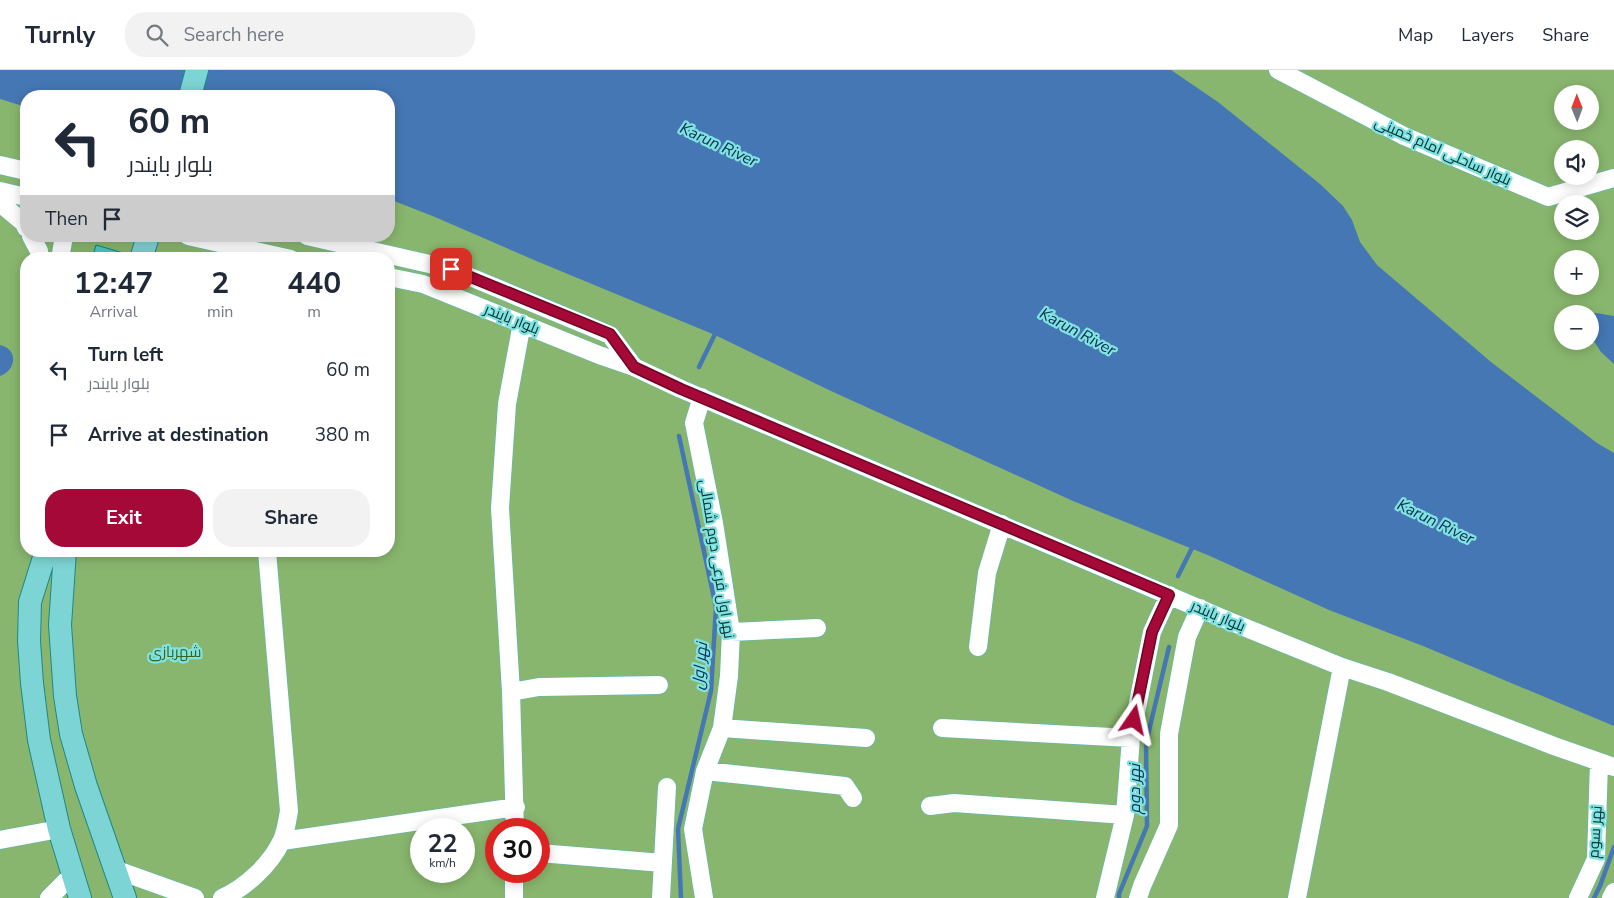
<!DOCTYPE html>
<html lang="en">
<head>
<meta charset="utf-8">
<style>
  :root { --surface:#fff; --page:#f2f2f3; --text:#1f2937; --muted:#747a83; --line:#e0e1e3; --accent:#a50938 }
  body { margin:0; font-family:"Nunito Sans",Cairo,sans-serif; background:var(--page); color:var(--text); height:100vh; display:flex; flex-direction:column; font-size:19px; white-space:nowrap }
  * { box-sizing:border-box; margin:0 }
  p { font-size:16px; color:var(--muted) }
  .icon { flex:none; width:28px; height:28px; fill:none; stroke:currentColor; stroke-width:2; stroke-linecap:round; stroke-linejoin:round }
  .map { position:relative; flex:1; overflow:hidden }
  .details { position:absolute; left:20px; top:182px; width:375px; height:305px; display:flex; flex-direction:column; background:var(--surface); border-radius:20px; box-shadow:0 2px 12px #0003 }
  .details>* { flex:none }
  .top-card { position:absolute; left:20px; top:20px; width:375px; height:152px; border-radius:20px; box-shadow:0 2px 12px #0003; background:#fff; color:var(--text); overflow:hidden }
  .needle { width:32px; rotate:359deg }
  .controls { position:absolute; left:1554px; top:15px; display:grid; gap:10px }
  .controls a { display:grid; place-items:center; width:45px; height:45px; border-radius:50%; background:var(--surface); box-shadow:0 2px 12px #0003; font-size:25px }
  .speed { position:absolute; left:410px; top:748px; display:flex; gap:10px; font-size:25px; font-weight:700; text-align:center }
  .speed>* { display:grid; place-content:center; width:65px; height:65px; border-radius:50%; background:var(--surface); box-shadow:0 2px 12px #0003; line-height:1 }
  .speed small { font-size:12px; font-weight:400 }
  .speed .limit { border:8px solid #d22; background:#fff; color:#111 }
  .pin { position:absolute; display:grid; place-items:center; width:42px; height:42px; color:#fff; margin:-21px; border-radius:10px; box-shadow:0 2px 8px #0006 }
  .me { position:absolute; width:55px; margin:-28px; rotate:11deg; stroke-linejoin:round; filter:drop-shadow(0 0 4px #0008) }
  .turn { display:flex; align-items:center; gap:18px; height:105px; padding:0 25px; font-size:22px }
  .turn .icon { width:65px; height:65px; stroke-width:2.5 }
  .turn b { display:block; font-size:35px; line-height:42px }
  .then { display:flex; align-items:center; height:48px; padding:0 25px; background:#0003; gap:10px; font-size:19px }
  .eta { display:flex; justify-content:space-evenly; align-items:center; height:85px; text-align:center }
  .eta b { font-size:30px; font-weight:700; line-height:35px }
  .button { display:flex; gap:10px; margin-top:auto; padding:10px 25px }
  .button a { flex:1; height:58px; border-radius:20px; background:var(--accent); color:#fff; font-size:20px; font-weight:700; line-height:58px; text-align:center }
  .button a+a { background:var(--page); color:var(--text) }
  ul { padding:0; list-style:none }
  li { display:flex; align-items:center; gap:15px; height:65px; padding:0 25px }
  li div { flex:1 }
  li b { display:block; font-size:19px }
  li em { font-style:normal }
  header { display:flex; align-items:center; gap:30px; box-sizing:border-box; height:70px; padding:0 25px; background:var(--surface); border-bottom:1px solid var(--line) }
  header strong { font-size:24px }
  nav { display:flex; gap:28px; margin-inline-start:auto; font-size:18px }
  .search { width:350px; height:45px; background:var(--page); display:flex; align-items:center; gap:12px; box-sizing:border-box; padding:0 18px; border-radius:20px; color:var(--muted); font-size:19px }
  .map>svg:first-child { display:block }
</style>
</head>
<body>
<header>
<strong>Turnly</strong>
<div class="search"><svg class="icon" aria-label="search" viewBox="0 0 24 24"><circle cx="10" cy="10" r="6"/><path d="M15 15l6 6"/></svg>Search here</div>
<nav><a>Map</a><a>Layers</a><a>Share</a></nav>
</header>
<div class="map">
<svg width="1614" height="828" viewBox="0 0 1614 828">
  <rect width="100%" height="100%" fill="#80e3e1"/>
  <path fill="#89b66e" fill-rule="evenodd" d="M0 0H1614V828H0ZM1562 24H1590V51H1562ZM26 26H389V166H26ZM1562 79H1590V106H1562ZM1562 134H1590V161H1562ZM26 189H389V481H26ZM1562 189H1590V216H1562ZM1562 244H1590V271H1562ZM421 759H464V801H421ZM496 759H539V801H496Z"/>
  <path fill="#4577b4" d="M0 0H1171L1218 32 1320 114 1343 136 1352 150 1360 172 1377 195 1491 292 1597 373 1614 383V656L1423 576 1329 540 1210 486 1073 431 831 321 715 265 534 190 435 147 389 129V26H26V37L0 29Z
    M1596 243 1614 246V294L1601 282 1590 265V244H1588Z
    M0 275C19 279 16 301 0 306Z"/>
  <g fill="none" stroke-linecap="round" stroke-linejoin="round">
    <path stroke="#4577b4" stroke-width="4.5" d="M699 297 717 260
      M679 366 716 537 711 621 678 759 681 828
      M1178 506 1194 474
      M1119 828V824L1147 756 1146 673 1169 577
      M1594 828 1600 816 1614 777"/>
  </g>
  <path fill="#4ac8c7" stroke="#098584" d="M96 175 130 185 129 189H92Z"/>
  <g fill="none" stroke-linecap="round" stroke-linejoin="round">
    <defs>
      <path id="minor" d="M1278 0 1404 66 1548 127 1614 108
        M0 95 26 101
        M0 121 26 127
        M0 133 24 153 26 158
        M31 166 39 181 40 189
        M188 166 291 189
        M307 166 451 199 610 265 634 297
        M60 189 64 166
        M389 207 423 214 599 285 634 297 681 319 1229 551 1342 597 1388 612 1554 676 1614 697
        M702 327 694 353 714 453 731 562 729 606 722 658 705 701 693 759 704 828
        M731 562 817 558
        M978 577 987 503 1002 454
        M511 622 539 617 659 615
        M722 658 866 668
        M942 658 1131 668
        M705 701 845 716 853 728
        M930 736 954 733 1125 745
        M515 759 511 622 500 438 507 334 522 253
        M0 770 59 759
        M282 771 516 737
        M539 783 663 793
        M114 799 195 828
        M49 828 72 805
        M222 828C245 818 270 795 281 772 286 763 287 751 289 741L267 481
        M514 828V801
        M661 828 667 717
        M1105 828 1125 745 1131 668 1152 562 1169 525
        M1138 828 1142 816 1169 755V664L1187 567 1200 538
        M1297 828 1342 597
        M1578 828 1596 789 1599 692
        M1611 828 1614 822"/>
      <path id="major" d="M190 26 197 0
        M46 481 30 532 29 571 32 613 39 670 59 759 80 828
        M65 481 60 555 65 626 71 664 86 716 125 828"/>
    </defs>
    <use href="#minor" stroke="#54b9b8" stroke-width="19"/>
    <use href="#major" stroke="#1b8988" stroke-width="24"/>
    <use href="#minor" stroke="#fff" stroke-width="18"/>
    <use href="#major" stroke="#7dd4d4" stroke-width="22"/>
    <defs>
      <path id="major-bridge" d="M141 189 148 166"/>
    </defs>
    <use href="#major-bridge" stroke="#1b8988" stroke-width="24" stroke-linecap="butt"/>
    <use href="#major-bridge" stroke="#7dd4d4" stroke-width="22"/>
  </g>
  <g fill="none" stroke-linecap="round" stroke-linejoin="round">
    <defs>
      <path id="route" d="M451 199 610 264 634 297 681 319 1169 525 1152 562 1134 650"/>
    </defs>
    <use href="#route" stroke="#6b0624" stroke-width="12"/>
    <use href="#route" stroke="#a50938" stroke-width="9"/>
  </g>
  <g text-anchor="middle" stroke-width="4.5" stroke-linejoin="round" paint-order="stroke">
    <g font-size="15" fill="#043332" stroke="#80e3e1">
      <text transform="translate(1443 81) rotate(24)" y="5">بلوار ساحلی امام خمینی</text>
      <text transform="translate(512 249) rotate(22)" y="5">بلوار بایندر</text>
      <text transform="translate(717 489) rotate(81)" y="5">نهر اول فرعی دوم شمالی</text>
      <text transform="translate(1218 546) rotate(23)" y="5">بلوار بایندر</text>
      <text transform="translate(1595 762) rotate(-86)" y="5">نهر سوم</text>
    </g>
    <g font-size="15" fill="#3a631a" stroke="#80e3e1">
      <text x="175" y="587">شهربازی</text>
    </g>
    <g font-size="16" font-style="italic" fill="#092e56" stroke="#80e3e1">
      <text transform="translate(719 74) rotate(25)" y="6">Karun River</text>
      <text transform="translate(1078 261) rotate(28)" y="6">Karun River</text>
      <text transform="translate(1436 451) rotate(26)" y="6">Karun River</text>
      <text transform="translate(699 596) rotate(-85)" y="6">نهر اول</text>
      <text transform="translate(1134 719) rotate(-90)" y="6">نهر دوم</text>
    </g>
  </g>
</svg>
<div class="controls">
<a><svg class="needle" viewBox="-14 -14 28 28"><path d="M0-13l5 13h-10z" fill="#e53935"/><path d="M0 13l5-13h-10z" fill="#747a83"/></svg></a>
<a><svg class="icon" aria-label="sound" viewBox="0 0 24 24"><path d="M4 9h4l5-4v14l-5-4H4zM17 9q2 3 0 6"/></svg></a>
<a><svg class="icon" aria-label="layers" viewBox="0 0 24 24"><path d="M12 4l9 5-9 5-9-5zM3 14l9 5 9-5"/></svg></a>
<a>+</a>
<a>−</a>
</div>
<div class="speed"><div>22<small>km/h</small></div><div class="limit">30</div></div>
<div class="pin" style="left:451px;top:199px;background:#d93025"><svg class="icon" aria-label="arrive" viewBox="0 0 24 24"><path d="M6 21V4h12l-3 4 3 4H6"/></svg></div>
<svg class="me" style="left:1134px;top:650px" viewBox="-20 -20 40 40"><path d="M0-17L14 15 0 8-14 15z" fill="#a50938" stroke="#fff" stroke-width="4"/></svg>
<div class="top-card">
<div class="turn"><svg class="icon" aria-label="left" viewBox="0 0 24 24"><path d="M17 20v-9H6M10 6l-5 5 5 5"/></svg><div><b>60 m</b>بلوار بایندر</div></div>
<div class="then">Then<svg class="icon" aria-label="arrive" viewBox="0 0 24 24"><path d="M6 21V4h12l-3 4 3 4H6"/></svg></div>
</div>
<section class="details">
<div class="eta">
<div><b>12:47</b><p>Arrival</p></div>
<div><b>2</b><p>min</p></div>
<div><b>440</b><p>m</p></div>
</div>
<ul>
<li><svg class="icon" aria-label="left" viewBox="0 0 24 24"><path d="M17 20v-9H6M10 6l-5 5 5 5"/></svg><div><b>Turn left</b><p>بلوار بایندر</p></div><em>60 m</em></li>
<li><svg class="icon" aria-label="arrive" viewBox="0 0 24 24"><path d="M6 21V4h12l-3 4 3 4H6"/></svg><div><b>Arrive at destination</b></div><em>380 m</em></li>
</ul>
<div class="button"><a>Exit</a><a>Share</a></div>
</section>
</div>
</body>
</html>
